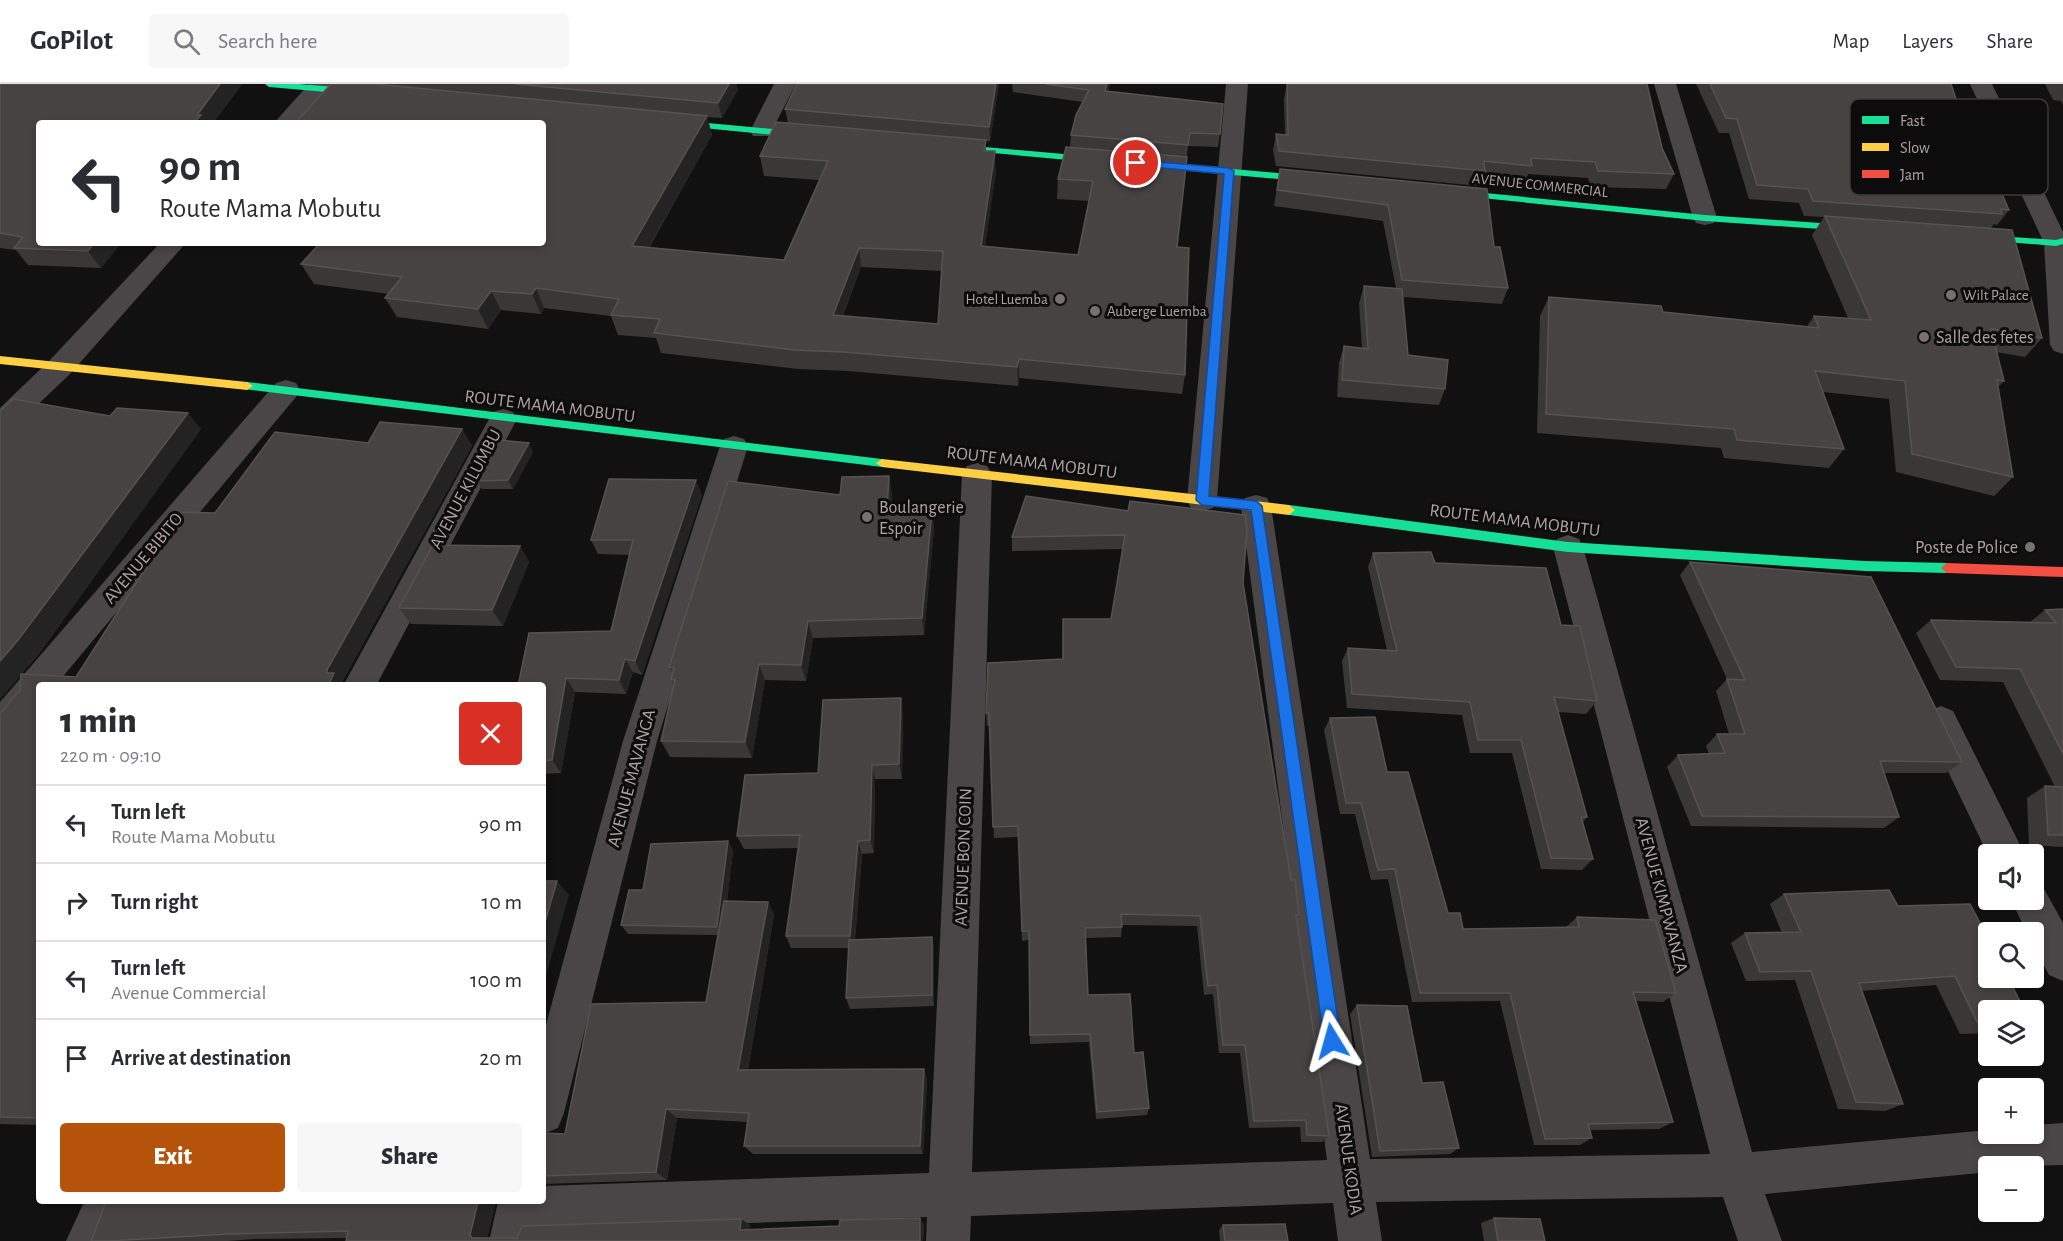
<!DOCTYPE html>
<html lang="en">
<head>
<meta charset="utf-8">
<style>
  :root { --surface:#fff; --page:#f7f7f7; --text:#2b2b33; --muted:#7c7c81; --line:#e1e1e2; --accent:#b45309 }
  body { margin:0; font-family:"Alegreya Sans",sans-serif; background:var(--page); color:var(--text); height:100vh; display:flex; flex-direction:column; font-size:22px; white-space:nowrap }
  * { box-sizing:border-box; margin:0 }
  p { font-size:20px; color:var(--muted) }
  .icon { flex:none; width:33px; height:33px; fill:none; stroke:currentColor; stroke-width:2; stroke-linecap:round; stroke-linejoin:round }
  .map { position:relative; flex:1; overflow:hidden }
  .panel { position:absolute; left:36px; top:598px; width:510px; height:522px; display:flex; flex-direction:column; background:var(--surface); border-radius:6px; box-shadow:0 3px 9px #0003 }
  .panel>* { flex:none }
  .top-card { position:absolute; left:36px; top:36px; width:510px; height:126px; border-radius:6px; box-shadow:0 3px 9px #0003; background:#fff; color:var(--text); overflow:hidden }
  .fabs { position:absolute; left:1978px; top:760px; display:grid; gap:12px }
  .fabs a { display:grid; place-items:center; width:66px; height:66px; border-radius:6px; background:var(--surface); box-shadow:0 3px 9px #0003; font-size:30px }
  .pin { position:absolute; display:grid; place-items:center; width:51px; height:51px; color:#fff; margin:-26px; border:3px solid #fff; border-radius:50%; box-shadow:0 2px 6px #0007 }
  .me { position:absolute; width:66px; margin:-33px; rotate:352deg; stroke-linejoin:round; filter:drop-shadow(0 0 4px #0008) }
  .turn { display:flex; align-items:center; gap:21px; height:126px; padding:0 24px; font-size:27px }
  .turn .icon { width:78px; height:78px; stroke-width:2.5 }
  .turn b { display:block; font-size:42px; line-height:51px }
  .round { display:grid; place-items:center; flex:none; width:63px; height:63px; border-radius:6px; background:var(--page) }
  .headline { display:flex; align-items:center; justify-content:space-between; height:102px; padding:0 24px }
  h1 { font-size:36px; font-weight:800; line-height:45px }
  .button { display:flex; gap:12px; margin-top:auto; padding:12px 24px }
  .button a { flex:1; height:69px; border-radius:6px; background:var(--accent); color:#fff; font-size:24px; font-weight:800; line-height:69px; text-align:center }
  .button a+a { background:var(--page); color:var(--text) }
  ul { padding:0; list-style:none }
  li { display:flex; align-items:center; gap:18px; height:78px; padding:0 24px; border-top:2px solid var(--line) }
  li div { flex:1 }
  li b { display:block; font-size:22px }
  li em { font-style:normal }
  header { display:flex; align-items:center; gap:36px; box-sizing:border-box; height:84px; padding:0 30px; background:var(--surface); border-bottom:2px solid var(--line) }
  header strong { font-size:28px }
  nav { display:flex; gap:33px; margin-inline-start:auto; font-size:21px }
  .search { width:420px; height:54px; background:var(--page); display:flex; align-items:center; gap:15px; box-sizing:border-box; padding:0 21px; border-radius:6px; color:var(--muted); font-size:22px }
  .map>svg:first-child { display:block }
</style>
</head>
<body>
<header>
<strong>GoPilot</strong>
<div class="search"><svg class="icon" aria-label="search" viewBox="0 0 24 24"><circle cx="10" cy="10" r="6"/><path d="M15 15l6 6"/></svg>Search here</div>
<nav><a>Map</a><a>Layers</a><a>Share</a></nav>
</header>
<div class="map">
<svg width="2063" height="1157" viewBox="0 0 2063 1157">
  <rect width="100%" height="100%" fill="#111"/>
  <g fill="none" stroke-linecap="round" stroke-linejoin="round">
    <path fill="#4a4546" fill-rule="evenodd" d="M309 0H332L297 39H274Z
      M774 0H796L769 52H753L750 47Z
      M1226 0H1248L1217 416 1213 424 1202 427 1191 424 1187 416Z
      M1654 0H1676L1717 134 1714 139 1705 141 1696 139 1693 134Z
      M1970 0H1992L2063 148V270L2054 267 2050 261 2044 159Z
      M160 159H186L69 291 10 347 0 350V324L49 277Z
      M286 296 296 299 300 306 296 313 55 602H39V620L12 652 0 657V618L276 299Z
      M503 325 513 328 517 335 376 602H343L489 335 493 328Z
      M734 352 744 355 748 362 657 657 564 1029 558 1044 543 1050V952L623 657 720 362 724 355Z
      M977 379 987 382 992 390 972 1088 1327 1076 1241 422 1245 414 1256 411 1267 414 1271 422 1370 1075 1710 1070 1553 463 1557 455 1568 451 1579 455 1583 463 1752 1068 1989 1046V1050H2034V1041L2063 1039V1081L1989 1083V1088L1765 1110 1782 1157H1738L1723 1113 1376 1118 1382 1157H1338L1333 1119 971 1132 970 1157H926L927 1133 536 1146 533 1157H489L498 1118H543V1102L929 1089 962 390 967 382Z
      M1941 622 1953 627 2025 771 1989 773 1924 637 1929 627Z
      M2034 800 2043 803 2063 839V897L2049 891 2034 862V849H2027L2011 816H2034Z
      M84 1118H128L111 1157H66Z"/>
    <path fill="#16e098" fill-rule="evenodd" d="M265 0H299L372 6 376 9 372 12 269 3Z
      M665 35 814 49 819 52 814 55 662 40 660 38Z
      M940 59 1322 93 1327 96 1322 99 937 64 935 62Z
      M1445 105 1705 131 1863 142 1868 145 1863 148 1705 137 1442 110V106Z
      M1971 150 2056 156 2063 154V160L2056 162 1967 155 1966 153Z
      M247 298 882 375 888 379 882 383 243 305 241 302Z
      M1289 421 1568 458 1865 477 1947 479 1953 484 1947 489 1865 487 1568 468 1289 431 1283 426Z"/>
    <path fill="#ffcf43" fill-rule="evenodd" d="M0 272 247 298 253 302 247 306 0 280Z
      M882 375 1289 421 1295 426 1289 431 882 383 876 379Z"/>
    <path fill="#f24e42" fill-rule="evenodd" d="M1947 479 2063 483V493L1947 489 1941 484Z"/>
  </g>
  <path fill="#3a3737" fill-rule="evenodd" d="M0 0H242L213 39H39L121 159 101 184 28 181 16 166 0 164Z
    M331 0H736L738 6 722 34 707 33 712 51 649 164 784 176 819 96 764 92 760 72 788 39 785 25 797 0H999L990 57H986V67L996 87 985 162 1078 171 1089 117 1057 115 1058 95 1070 63 1071 51 1083 18 1013 8 1012 0H1110L1108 7 1220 50 1218 63 1188 62 1177 163 1185 291 1182 310 1019 294 1018 302 848 287 798 285 661 269 656 254 618 251 611 232 544 224 541 230 501 226 488 245 397 233 385 214 389 210 314 200 301 180 543 159ZM861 183 942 187 938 240 843 232Z
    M1287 0 1662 64 1674 90 1666 105 1591 103 1588 94 1528 90 1525 97 1483 93 1479 102 1276 82 1273 66 1276 50H1285L1284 15Z
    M1696 0H1951L1964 39 1975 56 2009 126 1997 141 1994 140 1991 144 2042 254 2025 273 1996 268 2004 297 1998 303 2013 393 1994 412 1896 388 1889 315 1823 308 1844 365 1829 384 1724 374 1721 364 1537 349 1540 232 1549 213 1663 228 1807 242 1814 232 1848 234 1812 151 1824 133 1804 132 1799 119 1749 115 1729 49H1719Z
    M2045 0H2063V21L2061 17 2053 16Z
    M1280 85 1487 105 1494 163 1508 204 1502 220 1403 213 1408 271 1445 305 1439 321 1337 313 1339 279 1344 262 1362 264 1359 219 1364 202 1396 204 1383 137 1274 122Z
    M110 332 201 345 38 571 21 590 76 593 215 429 368 359 462 345 472 362 342 598 345 602H39V1041L0 1040V630L20 606 21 591 0 615Z
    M533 368 513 405H482L477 397Z
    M889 392 892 411 891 427H932L934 445 924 551 813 554 806 597 765 596 752 674 670 673 661 657 674 602 671 596 673 590 669 583 840 411Z
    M702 411 642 591 633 588 626 610 575 608 561 689 543 690V602L611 547 629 471 598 470 591 456Z
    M1026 412 1243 499 1291 796 1299 831 1297 836 1329 1052 1322 1058H1301L1300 1043 1249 1044 1240 969H1219L1213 910 1204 911 1197 842 1122 841 1121 853 1086 854 1088 911 1134 969 1149 1024 1147 1031 1096 1035 1089 958 1030 960 1029 856 1022 857 1019 753 994 754 990 642H987L986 629 1062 575 1063 535H1111L1122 465 1012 467V453Z
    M520 462 529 478 503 542 411 540 399 524Z
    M1373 469 1435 479 1561 541 1597 617 1586 630 1558 628 1587 733 1583 738 1593 775 1582 786 1541 785 1512 669H1470L1462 631 1347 624 1342 577 1348 564 1387 566 1368 483Z
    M1690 478 1962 678 1946 689H1884L1899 733 1884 744 1691 742 1667 683 1678 671 1709 670 1706 662 1717 650H1729L1716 607 1727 595 1680 491Z
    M2063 525V763L2029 761 2027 714 2045 702 2055 703 2003 598 1940 596 1916 549 1931 536 2030 538 2045 526Z
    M903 629 902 695H875L874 769 862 770 855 856 932 853 934 865V922L850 925 846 914 849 864H791L786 852 798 764 744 765 737 752 818 689Z
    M1330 634 1387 688 1448 829 1463 845 1566 843 1577 833 1676 909 1663 918 1636 917 1673 1038 1659 1045 1590 1046 1592 1054 1580 1061H1534L1500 917 1412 918 1388 795 1371 796 1355 730H1340L1324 646Z
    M728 757 733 767 727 817 768 818 774 831 748 986 927 995 923 1070H753L744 1062 747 1038 677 1034 667 1096 543 1100V1049L565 1050 706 918 718 851 628 850 621 841 643 806Z
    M1784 810 1898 822 1989 927V949L1960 950 1936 901 1861 907 1903 1020 1885 1027 1838 1025 1795 896 1746 897 1731 859 1745 849H1782L1770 820Z
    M1357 921 1422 999 1459 1064 1450 1070 1372 1073 1350 930Z
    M496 1118 487 1154H517L741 1135 750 1141 749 1146 924 1140 923 1157H346L347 1154 254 1155 228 1157H91Z
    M1494 1134 1545 1157H1484L1481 1139Z
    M1223 1141 1288 1157H1220L1219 1146Z"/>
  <path fill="#242323" d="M220 0H242L213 39H194L197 31Z
    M729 0H736L738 6 722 34 718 19Z
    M996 0H999L990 57 989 43Z
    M1107 0H1110L1105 20V7Z
    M707 32 712 51 638 182 632 162Z
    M995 67 996 87 982 182 981 162Z
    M94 159H121L101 184 88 167Z
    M859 164 861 183 836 250 833 231Z
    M536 204 544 224 541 230 532 210Z
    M491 207 501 226 488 245 478 225Z
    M1019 275V294L1018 302 1017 283Z
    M188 329 201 345 38 571 0 615V577Z
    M462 345 472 362 342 598 345 602H328L327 586Z
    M529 359 533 368 513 405 508 396Z
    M889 392 892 411 890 445 887 426Z
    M696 396 702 411 642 591 635 577Z
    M932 427 934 445 924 551 922 534Z
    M520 462 529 478 503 542 492 526Z
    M808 537 813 554 806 597 801 581Z
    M625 575 633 588 626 610 619 596Z
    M759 580 765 596 752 674 745 658Z
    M566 594 575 608 561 689 552 676Z
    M901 614 903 629 902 695 899 680Z
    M872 681 875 695 874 769 870 756Z
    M728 757 733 767 723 852 717 843Z
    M858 757 862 770 854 864 850 852Z
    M557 797 569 811 543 903V845Z
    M768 818 774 831 746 996 738 986Z
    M932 853 934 865V922L932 911Z
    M924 985 927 995 923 1070 920 1062Z
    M666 1025 677 1034 667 1096 656 1088Z
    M478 1118H496L487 1156 472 1154 470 1151Z
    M920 1134 924 1140 923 1157H920Z
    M741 1135 750 1141 749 1152 740 1146Z"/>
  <path fill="#474343" stroke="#575252" stroke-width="1.5" fill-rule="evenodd" d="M0 0H220L197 31H201L194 39H39V159H94L88 167 14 164 23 153 0 149Z
    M331 0H375L707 32 632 162 784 176 828 77 760 72 776 38 986 56 984 67H995L981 162 1078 171 1093 97 1058 95 1066 63 1187 73 1177 163 1189 164 1185 291 1019 275 1017 283 844 268 794 266 654 249 660 235 611 231 619 215 536 204 532 210 491 207 478 225 385 214 402 193 301 180 320 159H543V39H295ZM859 164 943 167 938 240 833 231Z
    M515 0H729L718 19Z
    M797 0H996L989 43 785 25Z
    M1046 0H1107L1105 7 1223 20 1220 50 1190 49 1188 61 1071 51 1076 31 1089 6Z
    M1287 0H1647L1662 64 1674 90 1598 87 1595 78 1531 74 1532 82 1484 77 1485 87 1279 67 1276 50 1288 51Z
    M1710 0H1951L1964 39 1968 40 1975 56H1978L2009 126 2001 125 2002 130 1813 117 1808 105 1757 101 1737 35 1726 34Z
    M1280 85 1487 105 1494 163H1500L1508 204 1402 196 1388 121 1277 106Z
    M1825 132 2012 146 2042 254 1991 245 2004 297 1997 296 2013 393 1912 370 1905 297 1815 287 1844 365 1737 356 1734 345 1546 330 1549 213 1661 222 1663 228 1819 244 1814 232 1871 236Z
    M1364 202 1402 205 1408 271 1448 276 1445 305 1342 296 1344 262 1368 265Z
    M13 315 110 332 117 324 188 329 18 556 0 577V327Z
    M380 338 462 345 327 586V589H334L328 602H39V1034L0 1033V630L20 606 21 590 76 593 182 428 215 429 275 348 368 359Z
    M499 356 529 359 508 396 477 397Z
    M889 392 887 426 932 427 922 534 808 537 801 581 759 580 745 658 661 657 675 596H671L674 584 669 583 728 397 840 411 842 393Z
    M609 395 696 396 635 577 625 575 619 596 566 594 552 676 543 677V602H518L529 549 611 547 633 456H591Z
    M1026 412 1128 427 1130 417 1245 431 1247 446 1243 499 1291 796H1295L1299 831H1296L1329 1052 1307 1051 1306 1036 1254 1037 1245 961H1223L1217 901 1208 902 1200 832 1121 830 1122 843 1085 844 1088 911 1130 910 1134 969 1143 968 1149 1024 1097 1028 1090 950 1030 951 1029 847H1022L1018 742 993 743 989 629H986L988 579 1063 575V535H1111L1125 451 1012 453Z
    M433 461 520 462 492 526 399 524Z
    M1431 468 1435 479 1546 484 1561 541 1580 542 1597 617 1554 613 1587 733H1581L1593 775 1551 774 1521 656H1478L1470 618 1352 610 1348 564 1397 567 1373 469Z
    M1690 478 1871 493 1962 678 1880 677 1899 733 1702 732 1678 671 1725 669 1717 650H1745L1727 595 1745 596Z
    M2063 525V670L2020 585 1956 583 1931 536 2056 539 2045 526Z
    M901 614 899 680 872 681 870 756 858 757 850 852H786L800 751 737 752 745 691 818 689 823 616Z
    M1375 633 1387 688H1408L1448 829H1460L1463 845 1579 843 1577 833 1655 836 1676 909 1633 908 1673 1038 1588 1040 1592 1054 1545 1055 1510 909H1420L1395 785 1378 786 1361 719H1346L1330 634Z
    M2045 702 2063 703V751H2048Z
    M728 757 717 843 621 841 629 806H643L651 760Z
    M543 797H557L543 845Z
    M1889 806 1898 822 1970 820 1989 856V894H2008L2025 927H1989V942H1979L1955 892 1859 899 1903 1020 1856 1018 1811 887 1760 888 1745 849 1801 848 1784 810Z
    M724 817 768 818 738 986 924 985 920 1062H744L749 1029 666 1025 656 1088 543 1092V1049L565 1050 591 920 706 918Z
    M932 853V911L846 914 849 856Z
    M1357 921 1407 922 1422 999 1443 998 1459 1064 1380 1067Z
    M106 1118H478L470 1151 472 1154H517L522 1142 741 1135 740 1146 839 1142 840 1136 920 1134V1157H346L348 1147 229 1150 108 1157H91Z
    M1494 1134 1540 1135 1545 1157H1498Z
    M1285 1140 1288 1157H1225L1223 1141Z"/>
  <path fill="#1a73e8" stroke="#114b97" stroke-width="1.5" d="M1136 76 1229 84 1234 87 1209 412 1256 417 1262 422 1341 957 1338 963 1332 966 1326 963 1324 957 1251 426 1202 421 1196 416 1224 90 1132 81 1131 79Z"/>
  <g fill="#797071" stroke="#0d0c0c" stroke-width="2">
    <circle cx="1951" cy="211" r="6"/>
    <circle cx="1060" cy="215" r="6"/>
    <circle cx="1095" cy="227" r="6"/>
    <circle cx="1924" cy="253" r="6"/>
    <circle cx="867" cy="433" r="6"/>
    <circle cx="2030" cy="463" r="6"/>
  </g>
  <g text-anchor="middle" stroke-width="6" stroke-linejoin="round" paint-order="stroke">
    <g font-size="15" fill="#b1a3a5" stroke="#0d0c0c">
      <text transform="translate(1540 101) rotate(6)" y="5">AVENUE COMMERCIAL</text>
    </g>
    <g font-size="15" fill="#b1a3a5" stroke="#0d0c0c" text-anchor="start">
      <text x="1963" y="216">Wilt Palace</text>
      <text x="1048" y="220" text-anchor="end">Hotel Luemba</text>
      <text x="1107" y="232">Auberge Luemba</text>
    </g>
    <g font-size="18" fill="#b1a3a5" stroke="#0d0c0c" text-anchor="start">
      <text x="1936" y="259">Salle des fetes</text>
      <text x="879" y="429">Boulangerie<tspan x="879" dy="21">Espoir</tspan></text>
      <text x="2018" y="469" text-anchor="end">Poste de Police</text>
    </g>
    <g font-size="18" fill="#b1a3a5" stroke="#0d0c0c">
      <text transform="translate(550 322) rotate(7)" y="6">ROUTE MAMA MOBUTU</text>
      <text transform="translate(1032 378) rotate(7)" y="6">ROUTE MAMA MOBUTU</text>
      <text transform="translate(465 405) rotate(-62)" y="6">AVENUE KILUMBU</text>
      <text transform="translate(1515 436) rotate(7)" y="6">ROUTE MAMA MOBUTU</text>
      <text transform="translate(143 474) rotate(-50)" y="6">AVENUE BIBITO</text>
      <text transform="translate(631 694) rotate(-75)" y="6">AVENUE MAVANGA</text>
      <text transform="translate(963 773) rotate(-88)" y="6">AVENUE BON COIN</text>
      <text transform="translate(1662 811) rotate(75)" y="6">AVENUE KIMPWANZA</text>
      <text transform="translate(1349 1075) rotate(82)" y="6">AVENUE KODIA</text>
    </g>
  </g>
  <rect x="1850" y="15" width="198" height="96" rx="9" fill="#0d0c0c" stroke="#3e393a" stroke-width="1.5"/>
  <rect x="1862" y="32" width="27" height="8" fill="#16e098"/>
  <rect x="1862" y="59" width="27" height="8" fill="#ffcf43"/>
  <rect x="1862" y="86" width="27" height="8" fill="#f24e42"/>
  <g font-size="16" fill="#b1a3a5">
    <text x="1900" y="42">Fast</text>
    <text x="1900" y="69">Slow</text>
    <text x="1900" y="96">Jam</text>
  </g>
</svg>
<div class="fabs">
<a><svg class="icon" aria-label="sound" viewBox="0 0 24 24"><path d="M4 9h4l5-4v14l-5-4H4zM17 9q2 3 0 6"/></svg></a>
<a><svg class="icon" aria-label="search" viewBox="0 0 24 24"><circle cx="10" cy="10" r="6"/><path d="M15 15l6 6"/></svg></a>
<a><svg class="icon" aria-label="layers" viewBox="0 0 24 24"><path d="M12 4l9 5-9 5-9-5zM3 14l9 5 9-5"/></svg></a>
<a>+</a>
<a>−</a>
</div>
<div class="pin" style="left:1136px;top:79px;background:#d93025"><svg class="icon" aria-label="arrive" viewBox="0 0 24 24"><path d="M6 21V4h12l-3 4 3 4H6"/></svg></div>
<svg class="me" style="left:1332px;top:957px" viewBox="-20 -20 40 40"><path d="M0-17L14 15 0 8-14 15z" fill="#1a73e8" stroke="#fff" stroke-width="4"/></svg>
<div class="top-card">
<div class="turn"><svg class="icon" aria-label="left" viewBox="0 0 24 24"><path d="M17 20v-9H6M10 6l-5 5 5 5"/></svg><div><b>90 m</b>Route Mama Mobutu</div></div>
</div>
<section class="panel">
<div class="headline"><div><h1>1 min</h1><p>220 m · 09:10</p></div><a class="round" style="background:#d93025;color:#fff"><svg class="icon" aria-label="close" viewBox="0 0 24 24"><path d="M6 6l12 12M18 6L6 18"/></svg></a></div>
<ul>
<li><svg class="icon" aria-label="left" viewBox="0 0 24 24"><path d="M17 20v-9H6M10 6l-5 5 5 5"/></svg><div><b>Turn left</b><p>Route Mama Mobutu</p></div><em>90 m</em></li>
<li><svg class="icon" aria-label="right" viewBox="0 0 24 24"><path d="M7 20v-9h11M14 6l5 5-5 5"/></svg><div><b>Turn right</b></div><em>10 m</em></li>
<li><svg class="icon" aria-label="left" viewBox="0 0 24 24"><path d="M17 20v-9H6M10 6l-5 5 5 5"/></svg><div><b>Turn left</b><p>Avenue Commercial</p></div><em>100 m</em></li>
<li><svg class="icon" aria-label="arrive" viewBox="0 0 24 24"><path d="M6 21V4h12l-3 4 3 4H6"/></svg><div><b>Arrive at destination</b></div><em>20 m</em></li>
</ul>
<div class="button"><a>Exit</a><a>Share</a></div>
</section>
</div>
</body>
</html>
